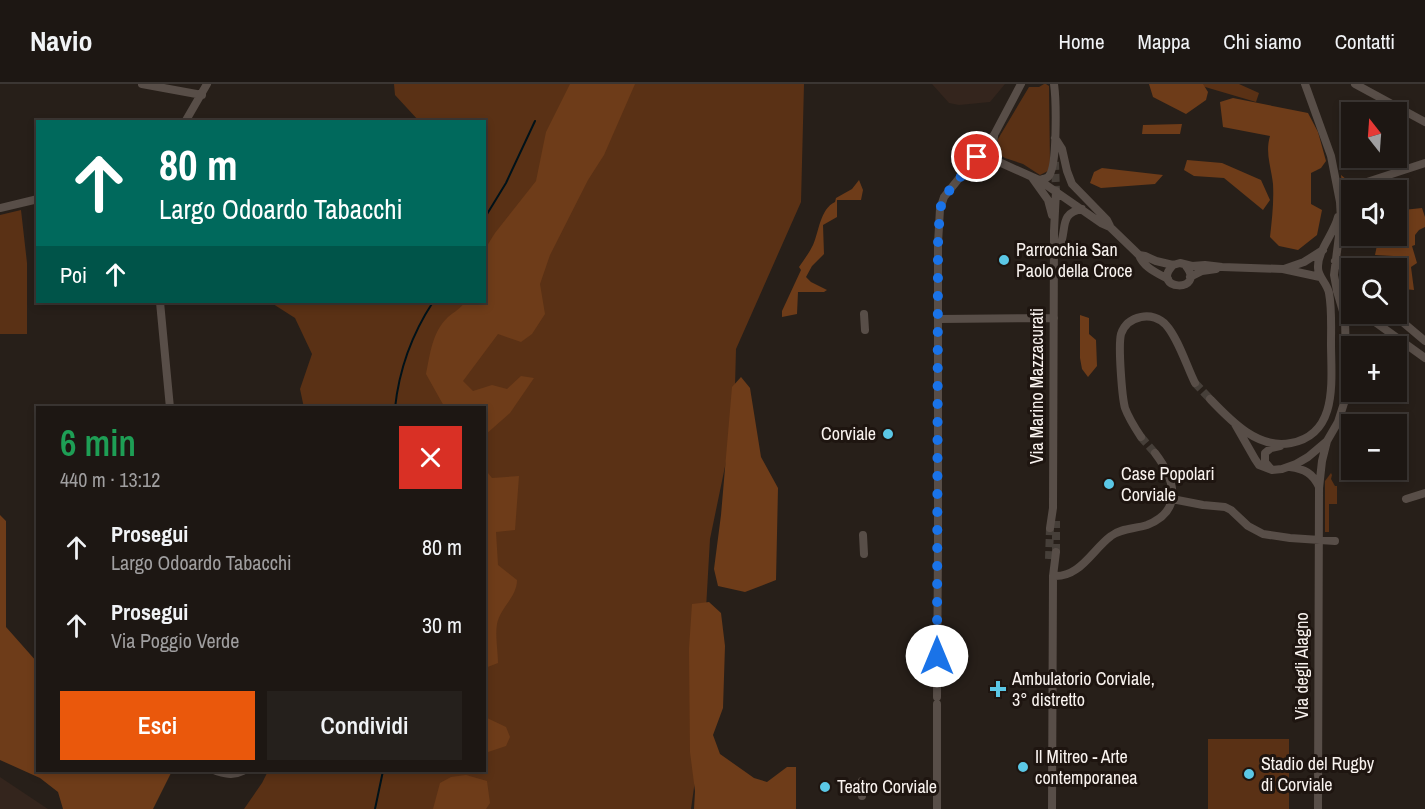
<!DOCTYPE html>
<html lang="it">
<head>
<meta charset="utf-8">
<style>
  :root { --surface:#1d1713; --page:#25201c; --text:#f1f3f6; --muted:#a09fa0; --line:#3b3633; --accent:#ea580c }
  body { margin:0; font-family:"Archivo Narrow",sans-serif; background:var(--page); color:var(--text); height:100vh; display:flex; flex-direction:column; font-size:22px; white-space:nowrap }
  * { box-sizing:border-box; margin:0 }
  p { font-size:20px; color:var(--muted) }
  .icon { flex:none; width:33px; height:33px; fill:none; stroke:currentColor; stroke-width:2; stroke-linecap:round; stroke-linejoin:round }
  .map { position:relative; flex:1; overflow:hidden }
  .sheet { position:absolute; left:36px; top:322px; width:450px; height:366px; display:flex; flex-direction:column; background:var(--surface); border-radius:0px; box-shadow:0 3px 9px #0003,0 0 0 2px var(--line) }
  .sheet>* { flex:none }
  .guide { position:absolute; left:36px; top:36px; width:450px; height:183px; border-radius:0px; box-shadow:0 3px 9px #0003,0 0 0 2px var(--line); background:#00695c; color:#fff; overflow:hidden }
  .needle { width:39px; rotate:343deg }
  .fabs { position:absolute; left:1341px; top:18px; display:grid; gap:12px }
  .fabs a { display:grid; place-items:center; width:66px; height:66px; border-radius:0px; background:var(--surface); box-shadow:0 3px 9px #0003,0 0 0 2px var(--line); font-size:30px }
  .pin { position:absolute; display:grid; place-items:center; width:51px; height:51px; color:#fff; margin:-26px; border:3px solid #fff; border-radius:50%; box-shadow:0 2px 6px #0007 }
  .me { position:absolute; width:66px; margin:-33px; rotate:0deg; stroke-linejoin:round; filter:drop-shadow(0 0 4px #0008) }
  .turn { display:flex; align-items:center; gap:21px; height:126px; padding:0 24px; font-size:27px }
  .turn .icon { width:78px; height:78px; stroke-width:2.5 }
  .turn b { display:block; font-size:42px; line-height:51px }
  .then { display:flex; align-items:center; height:57px; padding:0 24px; background:#0003; gap:12px; font-size:22px }
  .round { display:grid; place-items:center; flex:none; width:63px; height:63px; border-radius:0px; background:var(--page) }
  .headline { display:flex; align-items:center; justify-content:space-between; height:102px; padding:0 24px }
  h1 { font-size:36px; font-weight:600; line-height:45px; color:#1e9e55 }
  .action { display:flex; gap:12px; margin-top:auto; padding:12px 24px }
  .action a { flex:1; height:69px; border-radius:0px; background:var(--accent); color:#fff; font-size:24px; font-weight:600; line-height:69px; text-align:center }
  .action a+a { background:var(--page); color:var(--text) }
  ul { padding:0; list-style:none }
  li { display:flex; align-items:center; gap:18px; height:78px; padding:0 24px }
  li div { flex:1 }
  li b { display:block; font-size:22px }
  li em { font-style:normal }
  header { display:flex; align-items:center; gap:36px; box-sizing:border-box; height:84px; padding:0 30px; background:var(--surface); border-bottom:2px solid var(--line) }
  header strong { font-size:28px }
  nav { display:flex; gap:33px; margin-inline-start:auto; font-size:21px }
  .map>svg:first-child { display:block }
</style>
</head>
<body>
<header>
<strong>Navio</strong>
<nav><a>Home</a><a>Mappa</a><a>Chi siamo</a><a>Contatti</a></nav>
</header>
<div class="map">
<svg width="1425" height="725" viewBox="0 0 1425 725">
  <rect width="100%" height="100%" fill="#271f19"/>
  <path fill="#34251d" d="M932 0H1005L990 18 959 21 949 19Z
    M0 693 48 725H0Z"/>
  <path fill="#5a3115" d="M394 0H804L801 118 736 265 734 339 710 455 697 682 691 725H244L262 699 268 687H484V324H304L300 305 312 270 295 234 270 218H484V38L419 37 395 11Z
    M1044 0H1046L1049 2 1050 81V86L1040 91 1023 80 1005 74 1000 71 998 65V55L1029 3H1039Z
    M1195 0H1239L1259 9 1256 18Z
    M21 126 27 179V250H0V131Z
    M1331 389 1332 391 1331 395 1335 402H1337V420H1329V448H1325V397Z
    M1208 655H1289V725H1208Z"/>
  <path fill="#6e3c19" d="M570 0H635L604 71 588 96 550 171 540 200 545 230 532 250 521 258 498 250 463 297 473 307 492 301 507 305 521 292 534 294 510 329 485 351 484 324H445L426 290C430 271 432 248 448 233 454 228 460 225 465 218H484L485 165 495 149 536 97 546 48Z
    M1149 0H1203L1208 8 1206 16 1186 30 1153 13Z
    M1233 14 1308 29 1318 48 1326 77 1321 84 1311 89V120L1322 126 1317 151 1298 166 1279 162 1270 153C1272 135 1274 118 1273 100 1271 82 1265 69 1270 52L1223 43 1220 18Z
    M1182 40 1180 50H1142L1143 41Z
    M1187 76 1222 79 1261 96 1270 116 1263 126 1224 94 1194 92 1184 86Z
    M1102 84 1163 91 1155 100 1101 104 1090 99 1094 88Z
    M1341 91 1358 105 1371 101 1378 106H1352L1351 139 1346 133Z
    M859 96 863 106 861 116H837V133L823 141 824 170 812 182 806 193 811 198 827 206 824 208H798L797 230 782 233V227L801 186 799 183C804 176 809 169 813 161 819 148 820 125 835 118L836 114 852 105Z
    M1397 121 1403 126 1422 124 1425 133V143L1419 146 1415 151V161L1412 162 1417 179 1411 183 1414 206 1404 205 1399 186 1394 184 1393 172 1375 171 1377 161 1374 152H1396Z
    M1080 231 1089 234V250L1096 256 1097 282 1088 293 1082 285 1080 274Z
    M741 293 750 304 761 373 778 404 776 496 745 508 718 502 714 485 721 431 732 303Z
    M484 384 492 394 519 392 515 446 496 448 498 481 517 496C517 513 500 524 497 540 495 551 498 568 498 579L485 584Z
    M0 431 6 437V543L37 578 38 687H172L153 725H63L58 708 40 694 0 676Z
    M709 518 721 529 725 562 723 624 713 651 720 670 754 694 767 698 787 683H796V725H694L695 707 690 668 689 565 692 520Z
    M485 633 506 643 510 653 506 662 485 669Z
    M466 691 487 697 490 719 486 725H433L440 699 451 693Z"/>
  <g fill="none" stroke-linecap="round" stroke-linejoin="round">
    <path stroke="#001219" stroke-width="2" d="M484 135 506 99 535 37
      M395 324C399 286 412 250 433 218
      M375 725 383 687"/>
    <path stroke="#463f39" stroke-width="8" stroke-dasharray="8 4" stroke-linecap="butt" d="M1055 78 1056 107
      M1195 299 1210 315
      M1141 353 1155 369
      M1056 468V437
      M1049 475 1050 444"/>
    <path stroke="#584e48" stroke-width="8" d="M142 0 202 11
      M1355 0 1425 38
      M185 38 207 0
      M994 52C993 61 991 71 999 78L1039 96 1101 139 1110 143 1139 171C1143 183 1157 189 1168 195
      M1055 54 1062 65 1067 87 1072 100 1107 136 1110 142
      M1033 95 1048 116 1052 131
      M1039 96C1040 96 1047 94 1048 93 1058 85 1056 14 1054 0
      M1364 99 1425 79
      M0 124 38 115
      M1054 170C1056 167 1059 165 1060 162 1067 145 1059 129 1082 125
      M1139 171 1145 172 1156 177 1173 181 1180 179 1192 182 1205 181 1222 183 1283 185 1320 193
      M1335 177 1352 190
      M1173 181C1149 207 1207 209 1186 182
      M1284 185 1304 178 1323 166
      M1190 193 1202 187 1216 185
      M1337 207 1352 217
      M160 218 170 324
      M864 230 865 246
      M1364 230 1425 274
      M1393 230 1425 257
      M939 235 1054 234
      M1210 315C1230 336 1258 366 1291 359 1339 350 1331 296 1331 259 1331 243 1332 225 1329 209 1327 199 1318 193 1318 184 1317 167 1334 150 1338 133
      M1235 340 1255 375 1259 381 1272 386 1282 385 1296 380 1308 373 1327 357 1338 338 1345 316 1346 279 1345 234 1337 207 1334 191 1341 136 1340 118 1331 72 1305 0
      M1141 353C1135 344 1129 335 1125 324 1122 313 1118 262 1121 250 1124 241 1131 235 1141 233 1150 231 1160 234 1166 241 1178 254 1187 283 1195 299
      M1290 383C1304 385 1313 389 1319 403
      M1271 385 1265 378V369L1271 364 1280 362
      M1172 415 1203 421 1225 423 1231 426 1248 442 1263 450 1290 454 1335 457
      M1406 415 1425 409
      M1050 444 1053 424 1054 147 1056 107
      M863 451 864 470
      M1053 492C1080 494 1092 466 1111 452 1121 444 1135 445 1147 441 1185 426 1174 394 1155 369
      M937 613 938 461V159L940 125 944 113 994 51 1021 0
      M216 687C227 690 233 692 243 687
      M862 697V712
      M937 725V620
      M1052 725 1053 492 1056 468
      M1318 725 1319 404 1322 377 1327 357"/>
  </g>
  <g fill="none" stroke-linecap="round" stroke-linejoin="round">
    <path stroke="#1a73e8" stroke-width="10" stroke-dasharray="0 18" d="M937 572 938 159 940 125 944 113 977 73"/>
  </g>
  <g fill="#5bc8e6" stroke="#1e1510" stroke-width="2">
    <circle cx="1004" cy="176" r="6"/>
    <circle cx="888" cy="350" r="6"/>
    <circle cx="1109" cy="400" r="6"/>
    <path d="M995 596h6v6h6v6h-6v6h-6v-6h-6v-6h6z"/>
    <circle cx="1023" cy="683" r="6"/>
    <circle cx="1249" cy="690" r="6"/>
    <circle cx="825" cy="703" r="6"/>
  </g>
  <g text-anchor="middle" stroke-width="6" stroke-linejoin="round" paint-order="stroke">
    <g font-size="18" fill="#f9f3ef" stroke="#1e1510" text-anchor="start">
      <text x="1016" y="172">Parrocchia San<tspan x="1016" dy="21">Paolo della Croce</tspan></text>
      <text x="876" y="356" text-anchor="end">Corviale</text>
      <text x="1121" y="396">Case Popolari<tspan x="1121" dy="21">Corviale</tspan></text>
      <text x="1012" y="601">Ambulatorio Corviale,<tspan x="1012" dy="21">3° distretto</tspan></text>
      <text x="1035" y="679">Il Mitreo - Arte<tspan x="1035" dy="21">contemporanea</tspan></text>
      <text x="1261" y="686">Stadio del Rugby<tspan x="1261" dy="21">di Corviale</tspan></text>
      <text x="837" y="709">Teatro Corviale</text>
    </g>
    <g font-size="18" fill="#f9f3ef" stroke="#1e1510">
      <text transform="translate(1037 302) rotate(-90)" y="6">Via Marino Mazzacurati</text>
      <text transform="translate(1302 582) rotate(-90)" y="6">Via degli Alagno</text>
    </g>
  </g>
</svg>
<div class="fabs">
<a><svg class="needle" viewBox="-14 -14 28 28"><path d="M0-13l5 13h-10z" fill="#e53935"/><path d="M0 13l5-13h-10z" fill="#a09fa0"/></svg></a>
<a><svg class="icon" aria-label="sound" viewBox="0 0 24 24"><path d="M4 9h4l5-4v14l-5-4H4zM17 9q2 3 0 6"/></svg></a>
<a><svg class="icon" aria-label="search" viewBox="0 0 24 24"><circle cx="10" cy="10" r="6"/><path d="M15 15l6 6"/></svg></a>
<a>+</a>
<a>−</a>
</div>
<div class="pin" style="left:977px;top:73px;background:#d93025"><svg class="icon" aria-label="arrive" viewBox="0 0 24 24"><path d="M6 21V4h12l-3 4 3 4H6"/></svg></div>
<svg class="me" style="left:937px;top:572px" viewBox="-20 -20 40 40"><circle r="19" fill="#fff"/><path d="M0-13L10 11 0 6-10 11z" fill="#1a73e8"/></svg>
<div class="guide">
<div class="turn"><svg class="icon" aria-label="ahead" viewBox="0 0 24 24"><path d="M12 20V5M6 11l6-6 6 6"/></svg><div><b>80 m</b>Largo Odoardo Tabacchi</div></div>
<div class="then">Poi<svg class="icon" aria-label="ahead" viewBox="0 0 24 24"><path d="M12 20V5M6 11l6-6 6 6"/></svg></div>
</div>
<section class="sheet">
<div class="headline"><div><h1>6 min</h1><p>440 m · 13:12</p></div><a class="round" style="background:#d93025;color:#fff"><svg class="icon" aria-label="close" viewBox="0 0 24 24"><path d="M6 6l12 12M18 6L6 18"/></svg></a></div>
<ul>
<li><svg class="icon" aria-label="ahead" viewBox="0 0 24 24"><path d="M12 20V5M6 11l6-6 6 6"/></svg><div><b>Prosegui</b><p>Largo Odoardo Tabacchi</p></div><em>80 m</em></li>
<li><svg class="icon" aria-label="ahead" viewBox="0 0 24 24"><path d="M12 20V5M6 11l6-6 6 6"/></svg><div><b>Prosegui</b><p>Via Poggio Verde</p></div><em>30 m</em></li>
</ul>
<div class="action"><a>Esci</a><a>Condividi</a></div>
</section>
</div>
</body>
</html>
